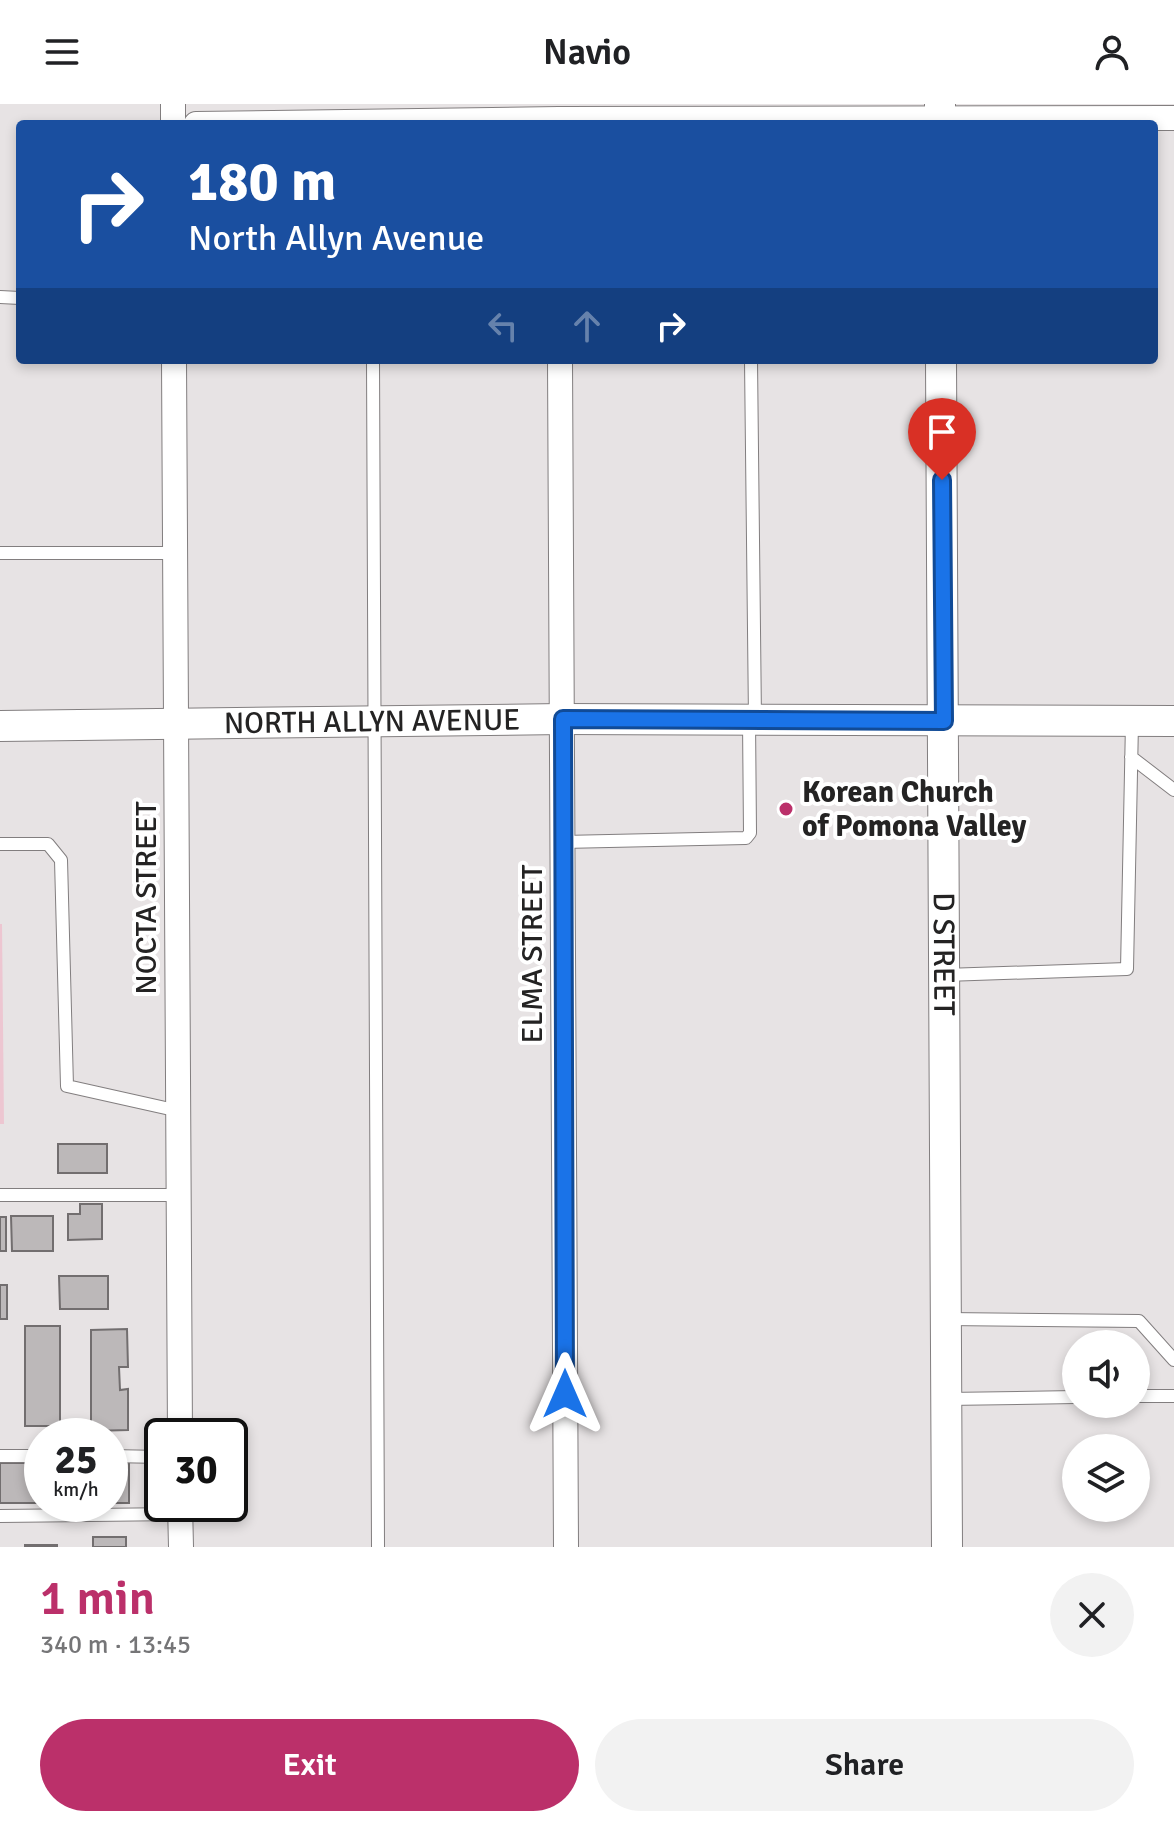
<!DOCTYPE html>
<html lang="en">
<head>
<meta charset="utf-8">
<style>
  :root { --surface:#fff; --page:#f2f2f2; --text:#202124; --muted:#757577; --accent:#bb306a }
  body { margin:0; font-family:Signika,sans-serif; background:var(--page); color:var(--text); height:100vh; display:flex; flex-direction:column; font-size:30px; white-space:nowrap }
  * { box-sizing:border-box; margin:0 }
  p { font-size:26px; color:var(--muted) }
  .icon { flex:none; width:44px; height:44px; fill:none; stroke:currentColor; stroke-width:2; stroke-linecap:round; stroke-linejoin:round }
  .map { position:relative; height:1443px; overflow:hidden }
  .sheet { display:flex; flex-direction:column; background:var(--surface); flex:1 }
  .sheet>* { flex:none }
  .hud { position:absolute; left:16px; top:16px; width:1142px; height:244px; border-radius:8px; box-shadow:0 4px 12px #0003; background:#1a4fa0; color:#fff; overflow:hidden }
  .fabs { position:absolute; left:1062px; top:1226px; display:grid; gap:16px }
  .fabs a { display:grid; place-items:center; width:88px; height:88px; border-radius:50%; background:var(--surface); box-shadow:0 4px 12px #0003; font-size:40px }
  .speed { position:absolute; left:24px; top:1314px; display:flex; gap:16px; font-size:40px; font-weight:700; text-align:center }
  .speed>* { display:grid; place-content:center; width:104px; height:104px; border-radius:50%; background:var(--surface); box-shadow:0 4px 12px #0003; line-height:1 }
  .speed small { font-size:20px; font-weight:400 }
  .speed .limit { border:4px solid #111; border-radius:12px; background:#fff; color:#111 }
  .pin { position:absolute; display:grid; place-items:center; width:68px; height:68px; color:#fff; margin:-82px -34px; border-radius:50% 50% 50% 0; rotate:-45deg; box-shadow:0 0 8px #0007 }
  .pin .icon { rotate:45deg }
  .me { position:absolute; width:88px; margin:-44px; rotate:0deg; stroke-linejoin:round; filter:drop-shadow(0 0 6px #0008) }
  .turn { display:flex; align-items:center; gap:28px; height:168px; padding:0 40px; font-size:36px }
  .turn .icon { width:104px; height:104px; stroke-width:2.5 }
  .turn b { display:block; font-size:56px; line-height:68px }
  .lanes { display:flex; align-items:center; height:76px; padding:0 40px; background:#0003; justify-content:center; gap:40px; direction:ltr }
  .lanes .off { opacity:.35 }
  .round { display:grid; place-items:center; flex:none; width:84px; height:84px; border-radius:42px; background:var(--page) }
  .summary { display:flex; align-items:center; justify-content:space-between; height:136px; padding:0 40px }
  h1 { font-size:48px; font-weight:600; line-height:60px; color:var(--accent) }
  .button { display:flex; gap:16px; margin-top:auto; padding:16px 40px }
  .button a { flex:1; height:92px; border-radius:48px; background:var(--accent); color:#fff; font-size:32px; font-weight:600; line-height:92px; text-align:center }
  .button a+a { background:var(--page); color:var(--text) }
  header { display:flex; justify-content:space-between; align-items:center; height:104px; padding:0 40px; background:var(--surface); font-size:36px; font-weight:600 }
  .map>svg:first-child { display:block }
</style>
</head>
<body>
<header><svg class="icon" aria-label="menu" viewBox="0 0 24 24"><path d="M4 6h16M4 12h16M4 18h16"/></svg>Navio<svg class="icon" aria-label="person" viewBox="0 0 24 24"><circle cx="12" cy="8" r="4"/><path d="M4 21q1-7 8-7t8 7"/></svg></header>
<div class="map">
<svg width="1174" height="1443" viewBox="0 0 1174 1443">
  <rect width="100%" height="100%" fill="#e7e3e4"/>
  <path fill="#edc6d1" d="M0 820H2L4 1020H0Z"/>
  <path fill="#bcb8b9" stroke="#726e6f" stroke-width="2" d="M58 1040H107V1069H58Z
    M80 1100H102V1135L68 1136V1110H80Z
    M11 1112H53V1147H12Z
    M0 1113H6V1147H0Z
    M59 1172H108V1205H60Z
    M0 1181H7V1215H0Z
    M25 1222H60V1322H25Z
    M127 1225 128 1263H119L120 1286 128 1285V1326L91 1327V1226Z
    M110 1358H129V1399H110Z
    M0 1359H42V1399H0Z
    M93 1433H126V1443H93Z
    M25 1441H57V1443H25Z"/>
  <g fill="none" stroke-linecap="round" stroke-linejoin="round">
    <defs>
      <path id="service" d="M0 193 20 194
        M373 256 378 1443
        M751 256 755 616
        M0 449H176
        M1131 653 1174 686
        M563 738 746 734 750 729 749 616
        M0 740H48L61 756 67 982 179 1007
        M945 871 1127 865 1132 619
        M0 1091H179
        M946 1215 1139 1217 1174 1256
        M1136 1292H1174
        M946 1295 1076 1293
        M0 1352H42
        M110 1352 162 1353
        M0 1412 180 1410"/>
      <path id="minor" d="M173 0V20
        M196 20 559 15 1174 14
        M174 256 180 1332
        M560 256 566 1443
        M180 1400 181 1443"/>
      <g id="tertiary">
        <path d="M940 0V20"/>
        <path id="s1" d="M941 256 947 1443"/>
        <path id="s2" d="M0 622 563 615 1174 617"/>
      </g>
    </defs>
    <use href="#service" stroke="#827e7f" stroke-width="14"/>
    <use href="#minor" stroke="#827e7f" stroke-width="26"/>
    <use href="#tertiary" stroke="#827e7f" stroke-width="32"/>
    <use href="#service" stroke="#fff" stroke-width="12"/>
    <use href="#minor" stroke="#fff" stroke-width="24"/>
    <use href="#tertiary" stroke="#fff" stroke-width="30"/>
  </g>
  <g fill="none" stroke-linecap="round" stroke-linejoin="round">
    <defs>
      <path id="route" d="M565 1290 563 615 944 617 942 376"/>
    </defs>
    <use href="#route" stroke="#114b97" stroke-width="20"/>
    <use href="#route" stroke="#1a73e8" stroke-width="14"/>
  </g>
  <circle fill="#bb306a" stroke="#fff" stroke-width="3" cx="786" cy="705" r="8"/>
  <g text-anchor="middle" stroke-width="8" stroke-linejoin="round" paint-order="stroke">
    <g font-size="30" fill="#242323" stroke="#fff">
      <text dy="10" stroke="none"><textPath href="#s2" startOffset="372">NORTH ALLYN AVENUE</textPath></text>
      <text transform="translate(146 794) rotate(-90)" y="10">NOCTA STREET</text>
      <text dy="10" stroke="none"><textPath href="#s1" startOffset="594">D STREET</textPath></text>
      <text transform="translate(532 850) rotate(-90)" y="10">ELMA STREET</text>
    </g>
    <g font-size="30" font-weight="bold" fill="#242323" stroke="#fff" text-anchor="start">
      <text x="802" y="698">Korean Church<tspan x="802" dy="34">of Pomona Valley</tspan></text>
    </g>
  </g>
</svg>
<div class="fabs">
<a><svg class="icon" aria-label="sound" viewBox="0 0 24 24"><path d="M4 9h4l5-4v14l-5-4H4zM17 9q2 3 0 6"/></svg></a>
<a><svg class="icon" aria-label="layers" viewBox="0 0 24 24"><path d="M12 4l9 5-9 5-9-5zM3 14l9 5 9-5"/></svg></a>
</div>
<div class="speed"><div>25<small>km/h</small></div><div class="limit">30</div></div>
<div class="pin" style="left:942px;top:376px;background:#d93025"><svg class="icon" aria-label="arrive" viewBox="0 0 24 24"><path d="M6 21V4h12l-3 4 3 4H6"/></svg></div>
<svg class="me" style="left:565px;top:1290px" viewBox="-20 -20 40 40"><path d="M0-17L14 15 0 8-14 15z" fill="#1a73e8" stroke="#fff" stroke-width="4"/></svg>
<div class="hud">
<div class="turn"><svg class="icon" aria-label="right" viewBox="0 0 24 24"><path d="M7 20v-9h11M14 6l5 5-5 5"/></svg><div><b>180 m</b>North Allyn Avenue</div></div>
<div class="lanes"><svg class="icon off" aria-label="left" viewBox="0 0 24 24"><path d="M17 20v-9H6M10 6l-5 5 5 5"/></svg><svg class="icon off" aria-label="ahead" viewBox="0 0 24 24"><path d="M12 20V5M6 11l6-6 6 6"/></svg><svg class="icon" aria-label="right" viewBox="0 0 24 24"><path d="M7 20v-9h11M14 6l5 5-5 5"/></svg></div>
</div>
</div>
<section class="sheet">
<div class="summary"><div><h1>1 min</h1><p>340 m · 13:45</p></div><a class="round"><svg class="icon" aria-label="close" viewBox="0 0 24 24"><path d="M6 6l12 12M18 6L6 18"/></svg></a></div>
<div class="button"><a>Exit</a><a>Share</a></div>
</section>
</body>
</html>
